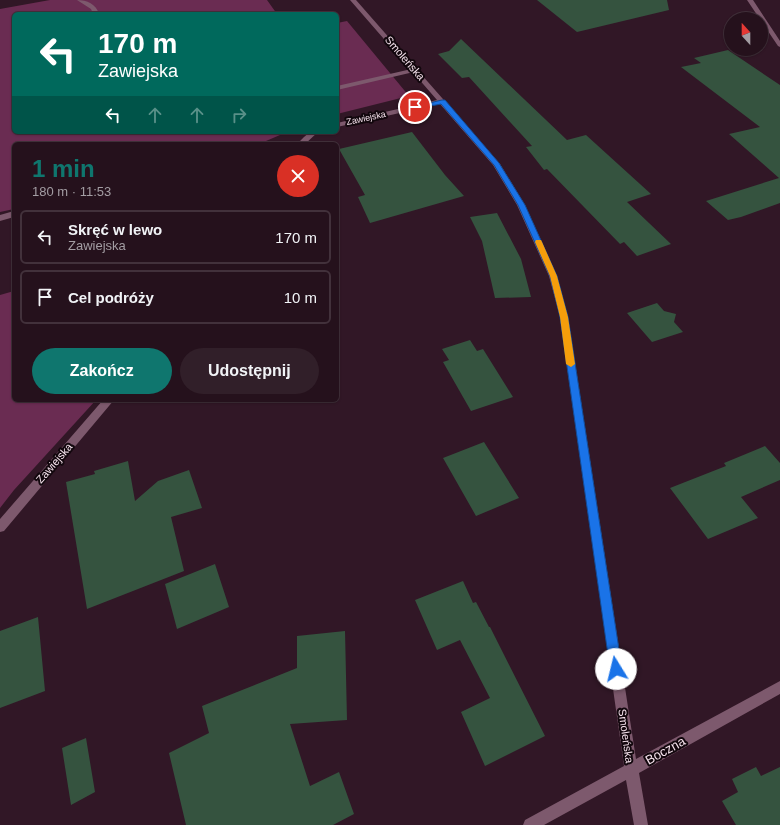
<!DOCTYPE html>
<html lang="pl">
<head>
<meta charset="utf-8">
<style>
  :root { --surface:#25111c; --page:#311f29; --text:#f1f3f6; --muted:#a39da3; --line:#42313b; --accent:#0f766e }
  body { margin:0; font-family:Helvetica,sans-serif; background:var(--page); color:var(--text); height:100vh; display:flex; flex-direction:column; font-size:15px; white-space:nowrap }
  * { box-sizing:border-box; margin:0 }
  p { font-size:13px; color:var(--muted) }
  .icon { flex:none; width:22px; height:22px; fill:none; stroke:currentColor; stroke-width:2; stroke-linecap:round; stroke-linejoin:round }
  .map { position:relative; flex:1; overflow:hidden }
  .drawer { position:absolute; left:12px; top:142px; width:327px; height:260px; display:flex; flex-direction:column; background:var(--surface); border-radius:6px; box-shadow:0 1px 3px #0004,0 0 0 1px var(--line) }
  .drawer>* { flex:none }
  .top-card { position:absolute; left:12px; top:12px; width:327px; height:122px; border-radius:6px; box-shadow:0 1px 3px #0004,0 0 0 1px var(--line); background:#00695c; color:#fff; overflow:hidden }
  .needle { width:26px; rotate:339deg }
  .fabs { position:absolute; left:724px; top:12px; display:grid; gap:8px }
  .fabs a { display:grid; place-items:center; width:44px; height:44px; border-radius:50%; background:var(--surface); box-shadow:0 1px 3px #0004,0 0 0 1px var(--line); font-size:20px }
  .pin { position:absolute; display:grid; place-items:center; width:34px; height:34px; color:#fff; margin:-17px; border:2px solid #fff; border-radius:50%; box-shadow:0 1px 4px #0007 }
  .me { position:absolute; width:44px; margin:-22px; rotate:351deg; stroke-linejoin:round; filter:drop-shadow(0 0 3px #0008) }
  .turn { display:flex; align-items:center; gap:14px; height:84px; padding:0 20px; font-size:18px }
  .turn .icon { width:52px; height:52px; stroke-width:2.5 }
  .turn b { display:block; font-size:28px; line-height:34px }
  .lanes { display:flex; align-items:center; height:38px; padding:0 20px; background:#0003; justify-content:center; gap:20px; direction:ltr }
  .lanes .off { opacity:.35 }
  .round { display:grid; place-items:center; flex:none; width:42px; height:42px; border-radius:21px; background:var(--page) }
  .overview { display:flex; align-items:center; justify-content:space-between; height:68px; padding:0 20px }
  h1 { font-size:24px; font-weight:700; line-height:30px; color:var(--accent) }
  .cta { display:flex; gap:8px; margin-top:auto; padding:8px 20px }
  .cta a { flex:1; height:46px; border-radius:24px; background:var(--accent); color:#fff; font-size:16px; font-weight:700; line-height:46px; text-align:center }
  .cta a+a { background:var(--page); color:var(--text) }
  ul { padding:0; list-style:none }
  li { display:flex; align-items:center; gap:12px; height:54px; margin:0 8px 6px; padding:0 12px; border:2px solid var(--line); border-radius:6px }
  li div { flex:1 }
  li b { display:block; font-size:15px }
  li em { font-style:normal }
  .map>svg:first-child { display:block }
</style>
</head>
<body>
<div class="map">
<svg width="780" height="825" viewBox="0 0 780 825">
  <rect width="100%" height="100%" fill="#311726"/>
  <path fill="#6a2c52" d="M50 0H267L277 14H14V132H287L259 144H14V209L0 212V9Z
    M347 21 409 96 337 114V23Z
    M14 291V400H96L14 490 0 508V295Z"/>
  <path fill="#35533f" d="M537 0H667L669 10 577 32Z
    M461 39 567 140 586 135 651 194 627 202 671 244 637 256 624 242 620 244 547 169 544 170 526 147 532 146 469 77 462 78 438 54 449 51Z
    M728 50 780 85V203L741 217 728 220 706 201 779 178 729 134 760 127 681 67 701 63 694 58Z
    M412 132 445 175 464 196 370 223 358 197 365 195 339 149Z
    M497 213 521 259 531 297 495 298 482 241 470 217Z
    M657 303 664 311 676 314 674 322 683 332 652 342 627 313Z
    M470 340 477 351 483 349 513 397 471 411 443 362 449 360 442 349Z
    M484 442 519 498 476 516 443 458Z
    M765 446 780 463V480L741 497 758 518 708 539 670 488 726 466 724 463Z
    M128 461 135 501 158 481 189 470 202 508 171 517 184 571 87 609 66 482 95 474 94 471Z
    M215 564 229 607 177 629 165 584Z
    M463 581 473 603 476 602 489 627H490L545 736 485 766 461 712 490 698 460 640 437 650 415 600Z
    M38 617 45 691 0 708V631Z
    M345 631 347 720 290 724 310 786 339 772 354 814 333 825H186L169 753 209 733 202 706 297 668V636Z
    M86 738 95 792 71 805 62 748Z
    M756 767 761 776 780 767V825H736L722 801 738 792 732 779Z"/>
  <g fill="none" stroke-linecap="round" stroke-linejoin="round">
    <path fill="#7d596d" fill-rule="evenodd" d="M77 0C87 0 96 4 99 14H93L91 9Z
      M416 68 418 69V71L337 90V86Z"/>
    <path fill="#7d596d" fill-rule="evenodd" d="M350 0H356L500 164 525 205 557 276 568 317 636 759 780 681V694L639 773 648 825H634L626 780 544 825H523L525 820 624 766 560 317 549 276 517 205 493 165 440 104 337 127V123L437 100Z
      M747 0H753L780 41V47L778 46Z
      M310 132H318L305 144H297L304 137Z
      M14 211V217L0 221V215Z
      M103 400H114L4 531 0 532V519Z"/>
  </g>
  <path fill="#1a73e8" stroke="#114b97" d="M442 100H445L499 163 525 205 557 276 568 317 622 669 620 673 616 675 612 673 610 669 560 317 550 276 518 205 494 165 441 104 415 109 412 107Z"/>
  <path fill="#f59e0b" d="M536 240H541L542 242 557 276 568 317 575 364 571 367 566 364 560 317 550 276 535 242Z"/>
  <g text-anchor="middle" stroke-width="4" stroke-linejoin="round" paint-order="stroke">
    <g font-size="9" fill="#f7e4ee" stroke="#12070d">
      <text transform="translate(366 118) rotate(-12)" y="3">Zawiejska</text>
    </g>
    <g font-size="11" fill="#f7e4ee" stroke="#12070d">
      <text transform="translate(405 58) rotate(49)" y="4">Smoleńska</text>
      <text transform="translate(54 463) rotate(-49)" y="4">Zawiejska</text>
      <text transform="translate(626 736) rotate(82)" y="4">Smoleńska</text>
    </g>
    <g font-size="13" fill="#f7e4ee" stroke="#12070d">
      <text transform="translate(665 750) rotate(-29)" y="5">Boczna</text>
    </g>
  </g>
</svg>
<div class="fabs">
<a><svg class="needle" viewBox="-14 -14 28 28"><path d="M0-13l5 13h-10z" fill="#e53935"/><path d="M0 13l5-13h-10z" fill="#a39da3"/></svg></a>
</div>
<div class="pin" style="left:415px;top:107px;background:#d93025"><svg class="icon" aria-label="arrive" viewBox="0 0 24 24"><path d="M6 21V4h12l-3 4 3 4H6"/></svg></div>
<svg class="me" style="left:616px;top:669px" viewBox="-20 -20 40 40"><circle r="19" fill="#fff"/><path d="M0-13L10 11 0 6-10 11z" fill="#1a73e8"/></svg>
<div class="top-card">
<div class="turn"><svg class="icon" aria-label="left" viewBox="0 0 24 24"><path d="M17 20v-9H6M10 6l-5 5 5 5"/></svg><div><b>170 m</b>Zawiejska</div></div>
<div class="lanes"><svg class="icon" aria-label="left" viewBox="0 0 24 24"><path d="M17 20v-9H6M10 6l-5 5 5 5"/></svg><svg class="icon off" aria-label="ahead" viewBox="0 0 24 24"><path d="M12 20V5M6 11l6-6 6 6"/></svg><svg class="icon off" aria-label="ahead" viewBox="0 0 24 24"><path d="M12 20V5M6 11l6-6 6 6"/></svg><svg class="icon off" aria-label="right" viewBox="0 0 24 24"><path d="M7 20v-9h11M14 6l5 5-5 5"/></svg></div>
</div>
<section class="drawer">
<div class="overview"><div><h1>1 min</h1><p>180 m · 11:53</p></div><a class="round" style="background:#d93025;color:#fff"><svg class="icon" aria-label="close" viewBox="0 0 24 24"><path d="M6 6l12 12M18 6L6 18"/></svg></a></div>
<ul>
<li><svg class="icon" aria-label="left" viewBox="0 0 24 24"><path d="M17 20v-9H6M10 6l-5 5 5 5"/></svg><div><b>Skręć w lewo</b><p>Zawiejska</p></div><em>170 m</em></li>
<li><svg class="icon" aria-label="arrive" viewBox="0 0 24 24"><path d="M6 21V4h12l-3 4 3 4H6"/></svg><div><b>Cel podróży</b></div><em>10 m</em></li>
</ul>
<div class="cta"><a>Zakończ</a><a>Udostępnij</a></div>
</section>
</div>
</body>
</html>
